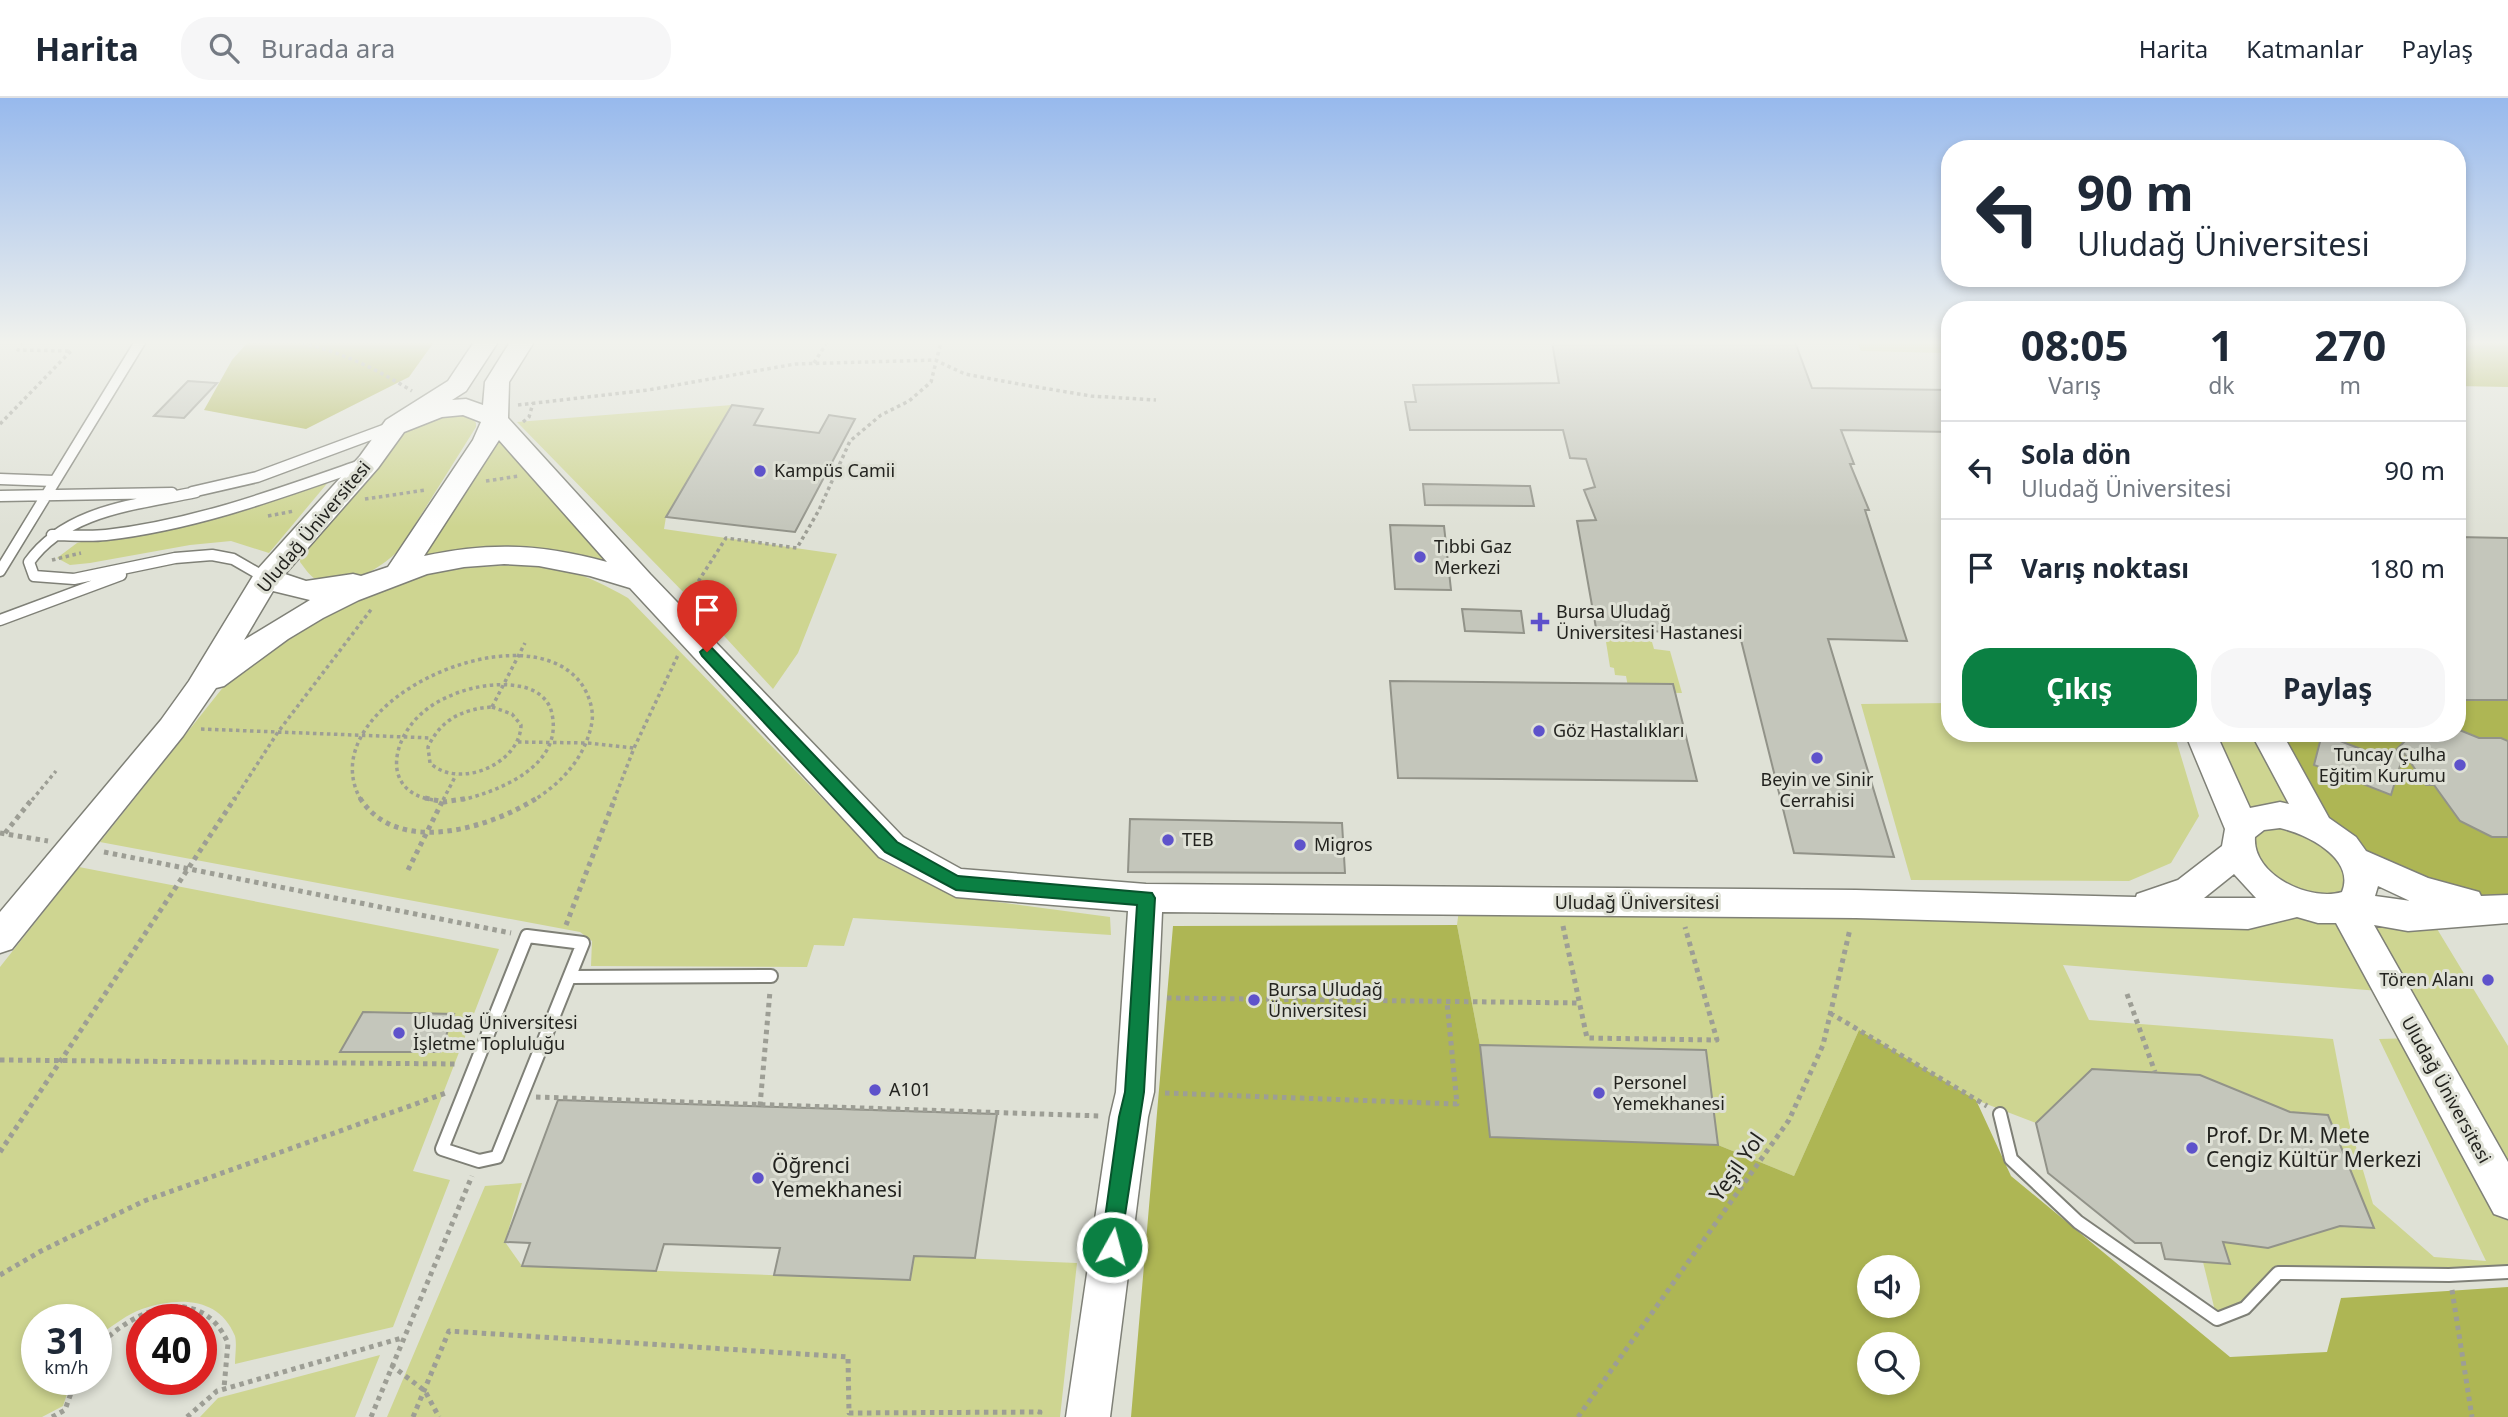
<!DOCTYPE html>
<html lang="tr">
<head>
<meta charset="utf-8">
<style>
  :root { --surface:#fff; --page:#f6f6f7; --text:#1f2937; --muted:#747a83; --line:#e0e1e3; --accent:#0b8043 }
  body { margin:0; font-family:"Noto Sans",sans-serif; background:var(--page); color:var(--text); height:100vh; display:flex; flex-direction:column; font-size:26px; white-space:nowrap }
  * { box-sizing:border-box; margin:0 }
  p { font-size:23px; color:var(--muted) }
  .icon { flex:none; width:38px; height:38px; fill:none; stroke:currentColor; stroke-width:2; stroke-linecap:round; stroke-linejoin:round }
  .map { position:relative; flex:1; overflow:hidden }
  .drawer { position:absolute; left:1941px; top:203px; width:525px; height:441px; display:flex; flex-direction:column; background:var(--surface); border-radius:28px; box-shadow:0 4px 10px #0003 }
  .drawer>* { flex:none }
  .hud { position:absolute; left:1941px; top:42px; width:525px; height:147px; border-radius:28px; box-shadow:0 4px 10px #0003; background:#fff; color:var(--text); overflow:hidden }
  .controls { position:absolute; left:1857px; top:1157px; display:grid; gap:14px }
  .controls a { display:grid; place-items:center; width:63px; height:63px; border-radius:50%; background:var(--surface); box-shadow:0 4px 10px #0003; font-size:35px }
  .speed { position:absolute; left:21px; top:1206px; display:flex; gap:14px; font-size:35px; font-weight:700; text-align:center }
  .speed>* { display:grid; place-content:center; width:91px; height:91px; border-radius:50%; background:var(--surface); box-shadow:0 4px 10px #0003; line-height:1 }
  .speed small { font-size:18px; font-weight:400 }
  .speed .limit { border:10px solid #d22; background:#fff; color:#111 }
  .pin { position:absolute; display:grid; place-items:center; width:60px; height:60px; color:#fff; margin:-72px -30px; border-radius:50% 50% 50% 0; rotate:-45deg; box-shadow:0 0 7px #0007 }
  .pin .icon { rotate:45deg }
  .me { position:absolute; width:77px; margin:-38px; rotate:7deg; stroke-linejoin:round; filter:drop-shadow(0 0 5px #0008) }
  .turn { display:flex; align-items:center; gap:24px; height:147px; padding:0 21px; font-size:32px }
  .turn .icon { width:91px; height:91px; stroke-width:2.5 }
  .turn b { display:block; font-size:49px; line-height:60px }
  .eta { display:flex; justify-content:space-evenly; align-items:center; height:119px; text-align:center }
  .eta b { font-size:42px; font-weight:700; line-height:49px }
  .primary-button { display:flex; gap:14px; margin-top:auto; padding:14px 21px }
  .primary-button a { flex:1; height:80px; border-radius:28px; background:var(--accent); color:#fff; font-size:28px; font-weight:700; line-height:80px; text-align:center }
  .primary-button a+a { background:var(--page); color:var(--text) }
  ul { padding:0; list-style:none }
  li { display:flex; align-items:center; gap:21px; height:98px; padding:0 21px; border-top:2px solid var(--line) }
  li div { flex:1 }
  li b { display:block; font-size:26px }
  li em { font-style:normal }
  header { display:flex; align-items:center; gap:42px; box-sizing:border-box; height:98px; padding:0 35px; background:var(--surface); border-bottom:2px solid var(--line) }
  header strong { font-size:33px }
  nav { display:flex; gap:38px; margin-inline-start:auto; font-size:24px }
  .search { width:490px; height:63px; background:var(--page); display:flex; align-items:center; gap:18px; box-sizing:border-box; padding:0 24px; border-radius:28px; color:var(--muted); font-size:26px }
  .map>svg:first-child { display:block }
</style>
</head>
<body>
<header>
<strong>Harita</strong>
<div class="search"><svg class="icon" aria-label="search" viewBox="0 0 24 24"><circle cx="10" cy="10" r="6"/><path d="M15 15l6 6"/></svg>Burada ara</div>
<nav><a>Harita</a><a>Katmanlar</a><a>Paylaş</a></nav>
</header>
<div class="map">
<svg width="2508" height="1319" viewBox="0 0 2508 1319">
  <rect width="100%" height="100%" fill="#dfe1d6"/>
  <path fill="#ced591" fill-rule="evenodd" d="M1857 244H1941L1947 255 1861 253Z
    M732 307 666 419 664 431 837 456 798 555 773 591 691 502 517 324Z
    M438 311 469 316 476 325V329L399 452C382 470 340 495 315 481 309 477 304 469 300 464L301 455 395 328Z
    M495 321 640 483 504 456 398 475Z
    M330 382 269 455 231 443 190 447 90 465 70 467 57 460 77 445Z
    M1596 429 1613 536 1650 537 1654 551 1670 553 1682 595 1629 594 1626 578 1615 577 1614 570 1610 569 1588 430Z
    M513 467C565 469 582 474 628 500L883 763 953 798 1110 819 1111 837 853 820 844 848 814 847 807 869 591 868 592 843 580 834 100 744 236 573 290 536 351 504 410 480 461 470Z
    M1949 605 1950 635H2174L2199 718 2171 765 2129 783 1911 782 1861 606Z
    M2200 635H2266L2333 739 2357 801 2428 816 2508 948V1174L2278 1175 2245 1210 2217 1221 2203 1164 2229 1166 2223 1144 2268 1150 2340 1128 2374 1130 2328 1017 2290 1014 2200 977 2092 971 2036 1025 1976 1002 1859 932 1794 1078 1718 1047 1706 952 1480 947 1457 827 1460 804 2248 816 2276 796ZM2063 867 2391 894 2416 940 2379 941 2486 1163 2434 1159 2373 1106 2349 1025 2333 941 2089 922Z
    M79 769 499 851 413 1073 450 1082 393 1229 235 1266C235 1257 237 1246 235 1238 219 1198 177 1199 142 1211 127 1216 113 1228 100 1236L96 1241V1222H37V1281H72L63 1308 42 1319H0V869Z
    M522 1085 505 1144 522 1168 910 1182 914 1158 1077 1165 1060 1319H387L485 1088Z
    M380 1257 355 1319H200L218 1300Z"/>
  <path fill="#aeb654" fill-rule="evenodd" d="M248 244H434L409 279 306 331 204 312 232 262Z
    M2457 244H2508V289L2457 288Z
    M2457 602H2508V811L2357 764 2266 635H2457Z
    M1457 827 1480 947 1491 1039 1718 1047 1794 1078 1859 932 1976 1002 2011 1078 2230 1259 2327 1254 2341 1200 2508 1189V1319H1131L1173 828ZM1869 1169H1908V1208H1869ZM1869 1246H1908V1284H1869Z"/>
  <path fill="#c4c6bb" stroke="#929389" stroke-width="2" d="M1552 244H1795L1812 290 1950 292V334L1841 332 1854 366H1850L1869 412H1865L1907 543 1828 541 1894 759 1794 755 1740 538 1596 530 1577 423 1596 422 1584 392 1595 389 1586 361 1570 360 1563 332H1410L1405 304H1416L1413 287 1559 285Z
    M188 283 217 285 184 320 154 318Z
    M732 307 763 311 754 327 819 335 829 317 855 321 795 434 666 419Z
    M1423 386 1530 388 1534 408 1425 407Z
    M1390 427 1444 428 1451 492 1395 491Z
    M2457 439 2508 440V602H2457Z
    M1462 511 1521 513 1524 535 1465 533Z
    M1390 583 1673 586 1697 683 1398 680Z
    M2457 631 2479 640H2501L2508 643V739H2492L2460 723 2434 687H2426L2404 655 2391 697 2314 667 2322 636 2387 661 2413 635H2457Z
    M1130 721 1342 725 1345 775 1128 774Z
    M363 914 454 916 440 954H340Z
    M1480 947 1706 952 1718 1047 1490 1039Z
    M2092 971 2200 977 2290 1014 2328 1017 2374 1130 2340 1128 2268 1150 2223 1144 2230 1166 2165 1161 2161 1145H2135L2048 1075 2036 1025Z
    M558 1002 997 1016 975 1160 914 1158 910 1182 774 1177 780 1150 664 1146 656 1173 522 1168 530 1145 505 1144Z"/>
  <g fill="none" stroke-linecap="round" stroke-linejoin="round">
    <defs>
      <path id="lane-far1" d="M0 381 54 383
        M192 394 257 379 389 330
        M196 394C137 407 67 411 29 464L34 478 74 481 175 460 212 457 233 461 266 480
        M0 398 172 395
        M52 437C70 437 88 439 106 437 194 427 278 396 361 367
        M0 473 140 244
        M0 522 121 477"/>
      <path id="lane" d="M527 838 583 845 497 1059 479 1063 442 1051Z
        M570 879 771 878
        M2000 1016 2011 1061 2078 1124 2217 1221 2245 1210 2278 1175 2449 1177 2508 1174"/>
      <path id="secondary" d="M474 244H498L466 293 452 302 466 301 483 307 485 284 510 244H534L509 284 508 320 650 476 903 739 961 771 1146 786 1856 792 2136 799 2137 796 2178 782 2222 748 2225 731 2185 635H2216L2250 710 2280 704 2289 706 2251 635H2282L2329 720 2356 739 2366 753 2428 780 2479 794 2481 798 2508 797V825L2408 833 2374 827 2508 1064V1121L2494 1116 2336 825H2318L2297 819 2248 831 1856 820 1162 814 1154 994 1148 1019 1110 1319H1066L1110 1019 1116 994 1128 813 956 799 879 759 630 490 590 478 539 468 504 466 464 469 427 476 359 502 323 520 288 541 224 588 216 590 183 638 12 851 0 855V814L161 622 189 583 256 473 360 358 386 322 448 283ZM463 317 481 324 473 342 388 469 361 478 353 476 306 483 285 476 378 370 404 334 442 319ZM499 342 607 464C541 446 491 444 424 458ZM273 493 310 502 244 542ZM2280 730C2306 736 2356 760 2342 794 2310 804 2252 777 2255 739L2264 732ZM2234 776 2256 800H2204ZM2378 788 2410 803H2411L2375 798Z"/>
    </defs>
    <use href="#lane-far1" stroke="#7f8077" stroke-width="13"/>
    <use href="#lane" stroke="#7f8077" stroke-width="16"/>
    <use href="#secondary" stroke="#7f8077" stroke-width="3"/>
    <path stroke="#9d9e95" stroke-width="3.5" stroke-dasharray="3.5 3.5" stroke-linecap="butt" d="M22 244 18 252 70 253
      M295 244C338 252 375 270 412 293
      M814 265 827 244
      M518 307 648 292 795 266 935 262 965 276 1019 286 1091 298 1156 302
      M523 324 529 319 533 305
      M0 326 71 253
      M486 383 519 378
      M365 401 426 392
      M268 418 294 413
      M52 462 81 455
      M687 501 726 440 797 450 819 412 850 343 881 317 909 303 931 284 941 244
      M492 609 512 616 521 627C520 666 459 692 430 665L428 649C441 621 463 611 492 609Z
      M492 609 525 545
      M201 631 431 640
      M518 644 588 645 634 650
      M32 702 56 673
      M234 702 278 634 373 509
      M361 702C307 608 521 509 580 584 588 594 594 611 592 624 586 658 563 684 534 702
      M433 702C378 693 393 636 427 611 451 593 488 583 518 588 533 590 549 599 552 616 563 667 502 692 462 702
      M443 702 456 677
      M614 702 634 650 678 557"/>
    <path stroke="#9d9e95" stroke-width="5" stroke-dasharray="4.5 4.5" stroke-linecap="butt" d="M360 700C397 759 490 730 537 700
      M425 700 444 704 469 700
      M0 735 48 743
      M5 735 33 700
      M104 754 511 835
      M408 772 444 700
      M566 827 615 700
      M1563 828 1587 940 1717 942 1685 829
      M2127 896 2155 974
      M1167 900 1579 905
      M1830 915 1987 1008
      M0 962 458 966
      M1165 995 1457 1006 1447 904
      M536 999 1101 1018
      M760 1008 770 893
      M0 1054 235 700
      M0 1177 41 1153 144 1103 446 995
      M2452 1192 2472 1319
      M96 1251C131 1212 200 1182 228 1245L224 1290
      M391 1267 425 1293 439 1319
      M52 1319 65 1312 76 1281
      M187 1319 217 1293 402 1240
      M371 1319 472 1078
      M413 1319 449 1233 848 1259 849 1315 1040 1314 1039 1319
      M1578 1319 1789 1022 1823 947 1850 831"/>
    <use href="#lane-far1" stroke="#fff" stroke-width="10"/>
    <use href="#lane" stroke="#fff" stroke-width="12"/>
    <use href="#secondary" fill="#fff" fill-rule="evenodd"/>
  </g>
  <linearGradient id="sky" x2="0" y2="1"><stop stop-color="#97b9ed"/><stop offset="0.57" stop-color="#f1f2ed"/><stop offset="1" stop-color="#f1f2ed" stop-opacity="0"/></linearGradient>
  <rect width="2508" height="429" fill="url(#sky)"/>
  <path fill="#0b8043" stroke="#07532c" stroke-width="2" d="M707 548 712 550 897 744 958 778 1152 795 1155 800 1144 994 1119 1156 1112 1159 1104 1156 1101 1149 1119 1019 1125 994 1137 807 956 792 885 754 702 558 700 554Z"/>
  <g fill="#5e52cb" stroke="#dfe1d6" stroke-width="2.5">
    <circle cx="760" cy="373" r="7"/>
    <circle cx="1420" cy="459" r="7"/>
    <path d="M1536.5 513.5h7v7h7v7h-7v7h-7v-7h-7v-7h7z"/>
    <circle cx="1539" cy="633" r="7"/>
    <circle cx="1817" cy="660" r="7"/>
    <circle cx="2460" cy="667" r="7"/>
    <circle cx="1168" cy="742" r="7"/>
    <circle cx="1300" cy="747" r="7"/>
    <circle cx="2488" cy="882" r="7"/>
    <circle cx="1254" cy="902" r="7"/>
    <circle cx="399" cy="935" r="7"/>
    <circle cx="875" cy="992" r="7"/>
    <circle cx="1599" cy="995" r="7"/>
    <circle cx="2192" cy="1050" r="7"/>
    <circle cx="758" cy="1080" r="7"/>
  </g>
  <g text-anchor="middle" stroke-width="6" stroke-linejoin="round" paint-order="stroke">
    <g font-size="18" fill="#23231f" stroke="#dfe1d6" text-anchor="start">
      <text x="774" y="379">Kampüs Camii</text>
      <text x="1434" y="455">Tıbbi Gaz<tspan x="1434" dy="21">Merkezi</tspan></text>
      <text x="1556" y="520">Bursa Uludağ<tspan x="1556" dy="21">Üniversitesi Hastanesi</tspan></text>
      <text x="1553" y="639">Göz Hastalıkları</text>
      <text x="2446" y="663" text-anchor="end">Tuncay Çulha<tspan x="2446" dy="21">Eğitim Kurumu</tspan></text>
      <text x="1817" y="688" text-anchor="middle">Beyin ve Sinir<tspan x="1817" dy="21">Cerrahisi</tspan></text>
      <text x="1182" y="748">TEB</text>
      <text x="1314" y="753">Migros</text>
      <text x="2474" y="888" text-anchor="end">Tören Alanı</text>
      <text x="1268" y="898">Bursa Uludağ<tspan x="1268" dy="21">Üniversitesi</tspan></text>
      <text x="413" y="931">Uludağ Üniversitesi<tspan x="413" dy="21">İşletme Topluluğu</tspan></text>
      <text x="1613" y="991">Personel<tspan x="1613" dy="21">Yemekhanesi</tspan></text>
      <text x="889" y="998">A101</text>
    </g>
    <g font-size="18" fill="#23231f" stroke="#dfe1d6">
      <text transform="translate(314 429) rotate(-50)" y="6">Uludağ Üniversitesi</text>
      <text x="1637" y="811">Uludağ Üniversitesi</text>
      <text transform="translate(2446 992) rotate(61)" y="6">Uludağ Üniversitesi</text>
    </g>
    <g font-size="21" fill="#23231f" stroke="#dfe1d6" text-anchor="start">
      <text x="2206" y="1045">Prof. Dr. M. Mete<tspan x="2206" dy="24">Cengiz Kültür Merkezi</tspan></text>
      <text x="772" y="1075">Öğrenci<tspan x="772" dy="24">Yemekhanesi</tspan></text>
    </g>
    <g font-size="21" fill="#23231f" stroke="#dfe1d6">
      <text transform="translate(1737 1069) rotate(-55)" y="7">Yeşil Yol</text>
    </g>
  </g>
</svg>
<div class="controls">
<a><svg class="icon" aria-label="sound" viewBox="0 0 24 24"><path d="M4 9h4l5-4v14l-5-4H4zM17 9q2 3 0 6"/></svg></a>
<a><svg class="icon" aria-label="search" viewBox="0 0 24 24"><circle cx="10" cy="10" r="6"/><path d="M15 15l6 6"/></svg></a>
</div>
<div class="speed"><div>31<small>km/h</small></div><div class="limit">40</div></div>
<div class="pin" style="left:707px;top:554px;background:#d93025"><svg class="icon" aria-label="arrive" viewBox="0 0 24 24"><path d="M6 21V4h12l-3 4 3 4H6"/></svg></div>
<svg class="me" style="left:1112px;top:1149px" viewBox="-20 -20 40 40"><circle r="17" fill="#0b8043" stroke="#fff" stroke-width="3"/><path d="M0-11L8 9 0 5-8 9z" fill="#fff"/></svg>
<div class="hud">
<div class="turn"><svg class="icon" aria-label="left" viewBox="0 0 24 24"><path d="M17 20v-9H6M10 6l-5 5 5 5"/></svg><div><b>90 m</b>Uludağ Üniversitesi</div></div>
</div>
<section class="drawer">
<div class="eta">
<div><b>08:05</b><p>Varış</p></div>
<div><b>1</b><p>dk</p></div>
<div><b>270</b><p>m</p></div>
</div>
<ul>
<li><svg class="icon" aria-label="left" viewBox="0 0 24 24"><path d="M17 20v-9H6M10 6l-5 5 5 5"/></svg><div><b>Sola dön</b><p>Uludağ Üniversitesi</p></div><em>90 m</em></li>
<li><svg class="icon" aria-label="arrive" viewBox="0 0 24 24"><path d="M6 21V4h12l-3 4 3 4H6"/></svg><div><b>Varış noktası</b></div><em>180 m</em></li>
</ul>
<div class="primary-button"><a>Çıkış</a><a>Paylaş</a></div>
</section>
</div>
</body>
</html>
